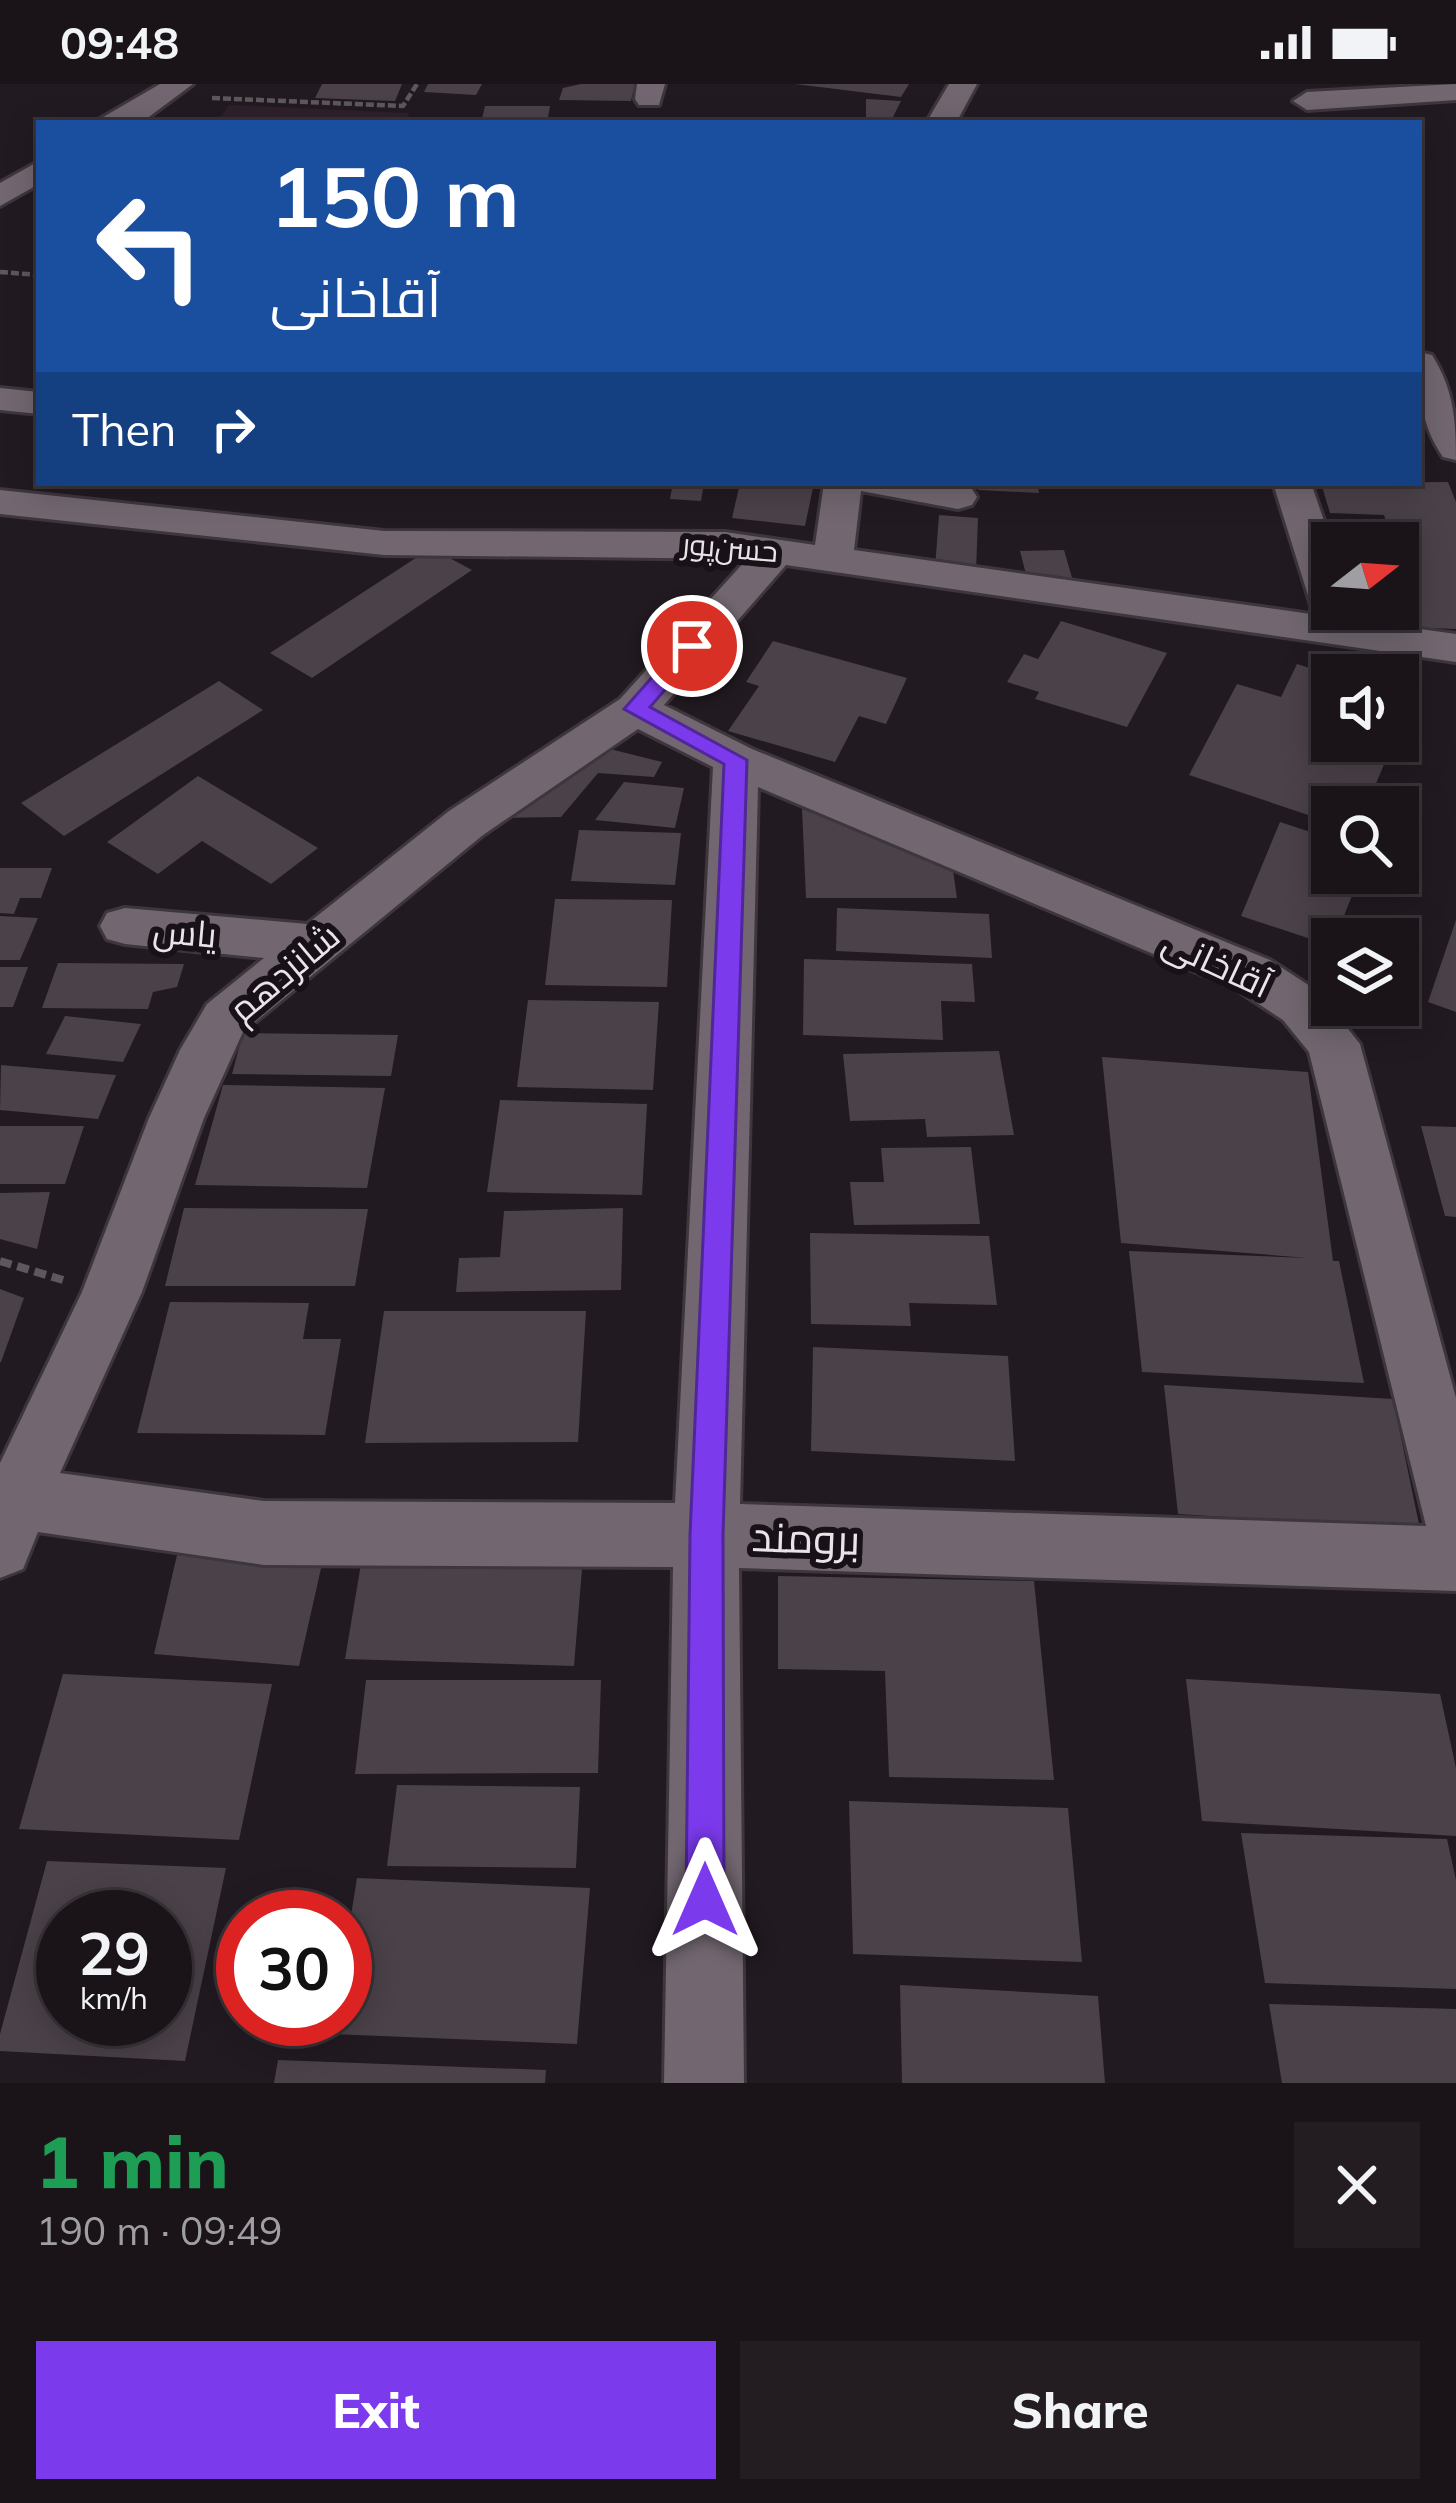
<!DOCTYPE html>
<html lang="en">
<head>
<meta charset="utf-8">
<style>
  :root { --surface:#1a1419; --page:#231d22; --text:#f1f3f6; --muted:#9f9ea2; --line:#383338; --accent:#7c3aed }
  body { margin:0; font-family:Mulish,Cairo,sans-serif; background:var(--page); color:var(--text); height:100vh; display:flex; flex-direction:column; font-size:45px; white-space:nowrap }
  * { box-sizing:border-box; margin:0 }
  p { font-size:39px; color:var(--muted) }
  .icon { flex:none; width:66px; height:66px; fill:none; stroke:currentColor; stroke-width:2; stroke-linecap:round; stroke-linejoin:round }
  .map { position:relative; height:1999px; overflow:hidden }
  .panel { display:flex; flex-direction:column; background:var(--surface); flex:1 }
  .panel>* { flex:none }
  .top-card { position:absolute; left:36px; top:36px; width:1386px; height:366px; border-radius:0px; box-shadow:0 6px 30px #0003,0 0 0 3px var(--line); background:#1a4fa0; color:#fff; overflow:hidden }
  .needle { width:78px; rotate:73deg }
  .fabs { position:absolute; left:1311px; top:438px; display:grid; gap:24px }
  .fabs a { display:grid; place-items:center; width:108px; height:108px; border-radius:0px; background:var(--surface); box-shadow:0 6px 30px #0003,0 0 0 3px var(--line); font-size:60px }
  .speed { position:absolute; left:36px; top:1806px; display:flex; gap:24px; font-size:60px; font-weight:700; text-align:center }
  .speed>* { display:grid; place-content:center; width:156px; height:156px; border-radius:50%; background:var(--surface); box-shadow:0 6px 30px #0003,0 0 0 3px var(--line); line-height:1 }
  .speed small { font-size:30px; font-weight:400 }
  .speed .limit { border:18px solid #d22; background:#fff; color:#111 }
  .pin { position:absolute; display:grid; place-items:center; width:102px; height:102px; color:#fff; margin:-51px; border:6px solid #fff; border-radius:50%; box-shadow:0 3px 12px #0007 }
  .me { position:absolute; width:132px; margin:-66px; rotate:0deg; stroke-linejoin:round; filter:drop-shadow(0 0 9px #0008) }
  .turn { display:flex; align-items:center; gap:42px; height:252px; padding:0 36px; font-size:54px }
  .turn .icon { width:156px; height:156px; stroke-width:2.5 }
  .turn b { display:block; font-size:84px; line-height:102px }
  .then { display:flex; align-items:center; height:114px; padding:0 36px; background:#0003; gap:24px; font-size:45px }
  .round { display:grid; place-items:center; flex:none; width:126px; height:126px; border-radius:0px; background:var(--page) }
  .headline { display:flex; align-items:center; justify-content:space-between; height:204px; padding:0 36px }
  h1 { font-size:72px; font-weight:800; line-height:90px; color:#1e9e55 }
  .cta { display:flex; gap:24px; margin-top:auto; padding:24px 36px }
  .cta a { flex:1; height:138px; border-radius:0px; background:var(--accent); color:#fff; font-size:48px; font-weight:800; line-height:138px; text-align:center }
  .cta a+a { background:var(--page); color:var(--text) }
  .status { display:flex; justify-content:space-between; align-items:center; height:84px; padding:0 60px; background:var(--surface); direction:ltr }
  .status svg { height:33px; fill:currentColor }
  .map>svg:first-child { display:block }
</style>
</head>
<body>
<div class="status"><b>09:48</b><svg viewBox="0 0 49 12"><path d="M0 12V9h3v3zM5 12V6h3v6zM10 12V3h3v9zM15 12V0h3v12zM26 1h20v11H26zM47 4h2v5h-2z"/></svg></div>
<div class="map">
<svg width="1456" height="1999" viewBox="0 0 1456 1999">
  <rect width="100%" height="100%" fill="#221a21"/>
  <path fill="#2e202c" d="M229 21H230L409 29 407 39H216Z"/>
  <path fill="#4b4149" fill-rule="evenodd" d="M322 0H402L395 17 315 14Z
    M428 0H482L476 11 424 8Z
    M581 0H635L631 17 559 16 563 4Z
    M795 0H909L901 13Z
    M866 15 901 17 890 39H866Z
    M485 22H550L547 39H481Z
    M1448 398 1456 418V545L1401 543 1395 525 1398 459H1374L1367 437H1386L1384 431 1330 429 1321 399Z
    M673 399H704L701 417 670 415Z
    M740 399H814L805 442 732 434Z
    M979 399H1037L1039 409 978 406Z
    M939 431 978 434 976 487 935 484Z
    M431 464 472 486 312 594 270 569Z
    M1064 466 1073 497 1028 498 1020 467Z
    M1061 537 1167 569 1127 643 1035 615 1039 608 1007 598 1024 570 1038 575Z
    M773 557 907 594 886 640 859 632 835 678 728 647 759 602 746 598Z
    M1297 580 1332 591V657H1394L1366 723H1332V739L1189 691 1237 600 1281 613Z
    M219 597 263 626 64 752 21 719Z
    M602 663 662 678 654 693 598 689 561 733 493 734Z
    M198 692 318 764 271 800 202 757 158 790 107 758Z
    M624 698 684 704 675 744 595 736Z
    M802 725 952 780 957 814H806Z
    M1280 738 1332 755V789H1361L1332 862 1241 832Z
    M579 746 681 749 675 801 571 797Z
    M0 784H52L41 814H20L14 830 0 829Z
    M555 815 672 816 667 903 545 901Z
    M837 824 989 830 992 874 836 867Z
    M0 832 38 834 20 876H0Z
    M1456 836V928L1428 918Z
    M804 875 972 880 975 918 941 917 943 956 803 951Z
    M58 879 184 880 177 903 153 908 148 925 42 924Z
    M0 883H28L13 923H0Z
    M528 916 659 918 653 1006 517 1003Z
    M65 932 141 940 123 978 46 970Z
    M243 949 398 951 391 992 232 990Z
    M999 967 1014 1051 927 1053 925 1035 850 1037 843 970Z
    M1102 973 1308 988 1333 1177H1339L1364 1299 1142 1288 1129 1167 1308 1174 1121 1159Z
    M1 981 116 991 98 1035 0 1026Z
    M223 1001 385 1004 367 1104 195 1101Z
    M500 1016 647 1020 642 1111 487 1108Z
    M0 1042H84L65 1100H0Z
    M1421 1042 1456 1043V1133L1445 1132Z
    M971 1063 980 1140 854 1141 850 1098H884L881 1064Z
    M50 1108 37 1165 0 1155V1109Z
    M184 1124 368 1125 355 1202H165Z
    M623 1124 621 1206 456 1208 459 1174 500 1173 504 1127Z
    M810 1149 989 1152 997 1221 909 1219 911 1242 811 1240Z
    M0 1205 24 1214 1 1278H0Z
    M170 1218 309 1219 303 1255H341L325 1351 137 1349Z
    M384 1227H586L578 1358 365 1359Z
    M813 1263 1008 1272 1015 1377 811 1367Z
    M1164 1301 1393 1315 1420 1445 1178 1430Z
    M363 1468 583 1473 574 1582 345 1575Z
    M177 1471 322 1480 299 1582 154 1570Z
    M778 1492 1034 1497 1054 1696 889 1693 885 1587 778 1585Z
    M63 1590 272 1600 239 1756 19 1745Z
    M1186 1595 1440 1610 1456 1684V1752L1202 1737Z
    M366 1596H601L598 1689 355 1690Z
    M397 1701 580 1703 576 1784 387 1782Z
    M849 1717 1068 1724 1082 1878 853 1870Z
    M1241 1749 1447 1755 1456 1796V1905L1265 1899Z
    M47 1777 226 1784 185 1977 0 1967V1950ZM63 1833H165V1935H63Z
    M357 1794 590 1804 577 1960 332 1950 335 1935H345V1870Z
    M900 1901 1098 1912 1105 1999H902Z
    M1269 1920 1456 1925V1999H1282Z
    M278 1976 546 1986 545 1999H274Z"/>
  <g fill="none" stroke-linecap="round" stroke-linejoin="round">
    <defs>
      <path id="minor" d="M160 0H193L142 38 93 39Z
        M637 0H665L659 21H639L635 15Z
        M949 0H977L956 39H926Z
        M1456 0V16L1307 26 1293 17 1307 8Z
        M39 77V100L0 122V99Z
        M1419 268 1432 271C1454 306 1456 337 1456 376L1443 373C1420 340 1419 307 1419 268Z
        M0 304 39 308V330L0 326Z
        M824 399H944L972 405 977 413 972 421 958 425 861 407 854 466 1325 532 1311 521 1273 399H1311L1332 460V525H1350L1334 533 1456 550V578L786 481 664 621 752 665 1270 876 1319 908 1360 960 1456 1314V1507L739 1484 744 1999H664L673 1483 264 1481 38 1448 23 1485 0 1494V1379L82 1208 149 1034 180 966 207 920 264 874 125 860 107 855 100 842 107 829 125 824 307 840 449 727 620 615 747 475 384 471 0 430V406L384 447 725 448 815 461ZM638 645 713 683 675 1419 264 1417 60 1389 142 1208 204 1034 243 948 483 751ZM758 703 1234 904 1283 936 1309 968 1426 1442 740 1420Z"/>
    </defs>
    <use href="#minor" stroke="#3d363c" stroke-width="6"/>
    <path stroke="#5e575d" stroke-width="4.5" stroke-dasharray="8 3" stroke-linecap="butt" d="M212 14 403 22 417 0
      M188 37 207 39
      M0 188 39 191"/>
    <path stroke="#5e575d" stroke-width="8" stroke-dasharray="12 6" stroke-linecap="butt" d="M0 1177 63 1196"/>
    <use href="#minor" fill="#726770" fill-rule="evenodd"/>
  </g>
  <path fill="#7c3aed" stroke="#51269a" stroke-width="3" d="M692 555 703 562 650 623 747 676 723 1451 724 1816 718 1830 705 1835 692 1830 686 1816 690 1451 724 680 624 625 684 557Z"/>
  <g text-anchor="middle" stroke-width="12" stroke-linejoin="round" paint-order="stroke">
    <g font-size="30" fill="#eae3e8" stroke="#191118">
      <text transform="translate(730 464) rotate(5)" y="10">حسن‌پور</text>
    </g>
    <g font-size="36" fill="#eae3e8" stroke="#191118">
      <text transform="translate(185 848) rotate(5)" y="13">یاس</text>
      <text transform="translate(1217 879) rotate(25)" y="13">آقاخانی</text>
      <text transform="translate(284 888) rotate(-40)" y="13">شانزدهم</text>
    </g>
    <g font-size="42" fill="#eae3e8" stroke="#191118">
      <text transform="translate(806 1454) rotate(2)" y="15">برومند</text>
    </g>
  </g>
</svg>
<div class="fabs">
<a><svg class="needle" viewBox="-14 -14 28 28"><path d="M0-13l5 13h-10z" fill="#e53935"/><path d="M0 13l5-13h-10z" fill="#9f9ea2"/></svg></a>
<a><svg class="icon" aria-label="sound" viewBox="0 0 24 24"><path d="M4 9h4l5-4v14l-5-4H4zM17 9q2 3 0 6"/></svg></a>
<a><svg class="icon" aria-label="search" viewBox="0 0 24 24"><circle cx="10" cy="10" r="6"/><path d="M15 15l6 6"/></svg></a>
<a><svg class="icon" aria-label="layers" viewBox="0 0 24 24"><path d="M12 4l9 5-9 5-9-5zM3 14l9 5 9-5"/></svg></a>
</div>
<div class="speed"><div>29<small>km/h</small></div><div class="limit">30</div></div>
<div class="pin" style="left:692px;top:562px;background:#d93025"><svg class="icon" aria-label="arrive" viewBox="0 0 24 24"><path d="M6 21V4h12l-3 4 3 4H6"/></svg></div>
<svg class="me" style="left:705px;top:1816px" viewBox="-20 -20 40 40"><path d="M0-17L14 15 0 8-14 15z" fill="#7c3aed" stroke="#fff" stroke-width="4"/></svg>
<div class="top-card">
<div class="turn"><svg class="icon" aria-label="left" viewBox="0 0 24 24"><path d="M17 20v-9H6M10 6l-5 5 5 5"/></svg><div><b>150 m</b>آقاخانی</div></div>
<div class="then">Then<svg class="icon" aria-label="right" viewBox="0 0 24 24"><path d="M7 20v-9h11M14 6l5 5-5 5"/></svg></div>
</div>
</div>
<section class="panel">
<div class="headline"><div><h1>1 min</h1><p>190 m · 09:49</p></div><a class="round"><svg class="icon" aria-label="close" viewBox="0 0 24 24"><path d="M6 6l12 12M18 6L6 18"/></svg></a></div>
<div class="cta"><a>Exit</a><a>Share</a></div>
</section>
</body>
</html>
